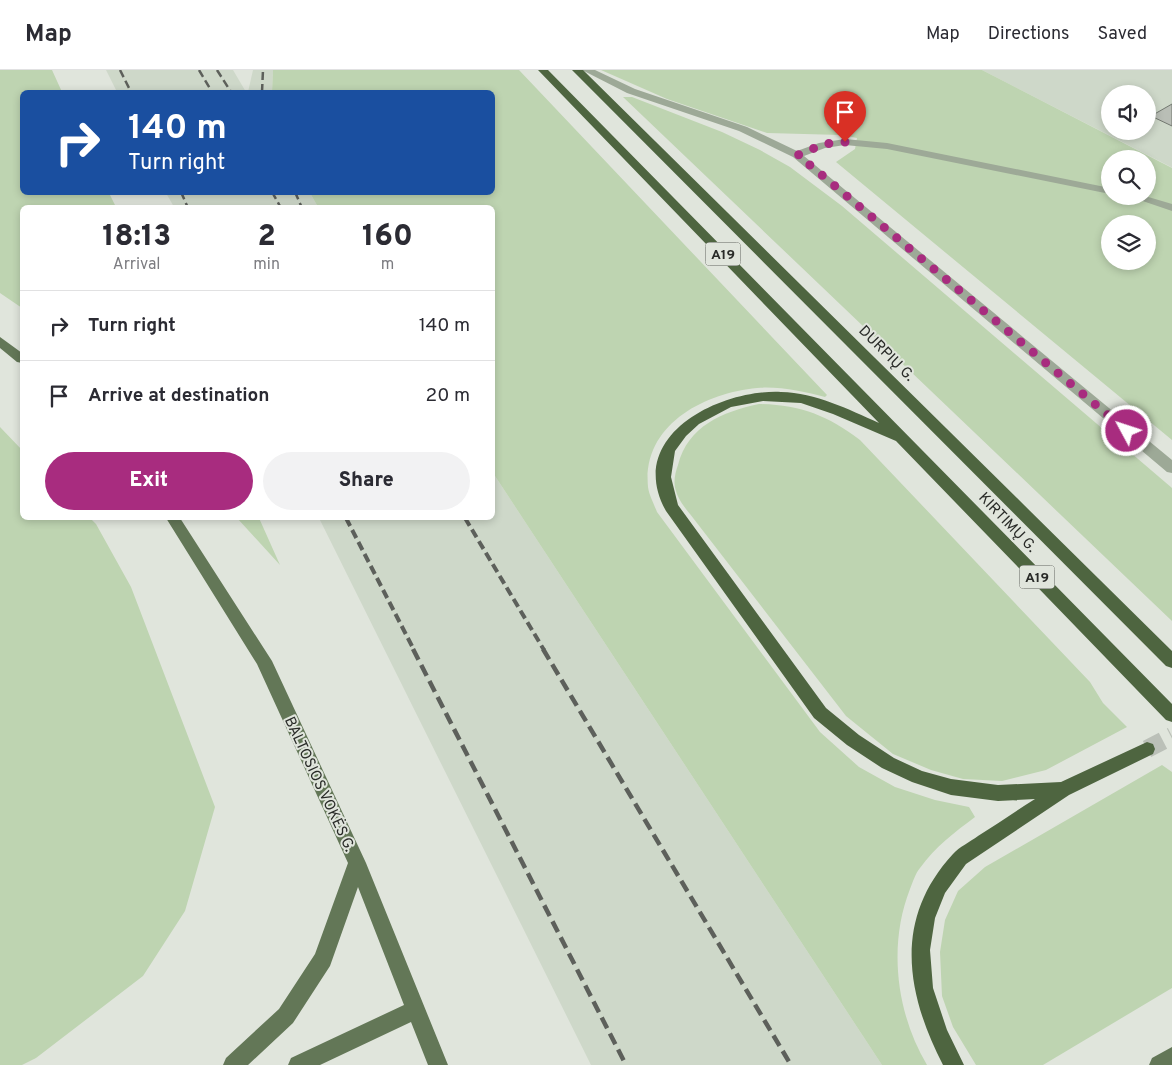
<!DOCTYPE html>
<html lang="en">
<head>
<meta charset="utf-8">
<style>
  :root { --surface:#fff; --page:#f2f2f3; --text:#2b2b33; --muted:#7c7c81; --line:#e1e1e2; --accent:#a82c7f }
  body { margin:0; font-family:Overpass,sans-serif; background:var(--page); color:var(--text); height:100vh; display:flex; flex-direction:column; font-size:19px; white-space:nowrap }
  * { box-sizing:border-box; margin:0 }
  p { font-size:16px; color:var(--muted) }
  .icon { flex:none; width:28px; height:28px; fill:none; stroke:currentColor; stroke-width:2; stroke-linecap:round; stroke-linejoin:round }
  .map { position:relative; flex:1; overflow:hidden }
  .drawer { position:absolute; left:20px; top:135px; width:475px; height:315px; display:flex; flex-direction:column; background:var(--surface); border-radius:8px; box-shadow:0 2px 8px #0003 }
  .drawer>* { flex:none }
  .guide { position:absolute; left:20px; top:20px; width:475px; height:105px; border-radius:8px; box-shadow:0 2px 8px #0003; background:#1a4fa0; color:#fff; overflow:hidden }
  .controls { position:absolute; left:1101px; top:15px; display:grid; gap:10px }
  .controls a { display:grid; place-items:center; width:55px; height:55px; border-radius:50%; background:var(--surface); box-shadow:0 2px 8px #0003; font-size:25px }
  .pin { position:absolute; display:grid; place-items:center; width:42px; height:42px; color:#fff; margin:-51px -21px; border-radius:50% 50% 50% 0; rotate:-45deg; box-shadow:0 0 5px #0007 }
  .pin .icon { rotate:45deg }
  .me { position:absolute; width:55px; margin:-28px; rotate:310deg; stroke-linejoin:round; filter:drop-shadow(0 0 4px #0008) }
  .turn { display:flex; align-items:center; gap:18px; height:105px; padding:0 25px; font-size:22px }
  .turn .icon { width:65px; height:65px; stroke-width:2.5 }
  .turn b { display:block; font-size:35px; line-height:42px }
  .eta { display:flex; justify-content:space-evenly; align-items:center; height:85px; text-align:center }
  .eta b { font-size:30px; font-weight:800; line-height:35px }
  .action { display:flex; gap:10px; margin-top:auto; padding:10px 25px }
  .action a { flex:1; height:58px; border-radius:30px; background:var(--accent); color:#fff; font-size:20px; font-weight:800; line-height:58px; text-align:center }
  .action a+a { background:var(--page); color:var(--text) }
  ul { padding:0; list-style:none }
  li { display:flex; align-items:center; gap:15px; height:70px; padding:0 25px; border-top:1px solid var(--line) }
  li div { flex:1 }
  li b { display:block; font-size:19px }
  li em { font-style:normal }
  header { display:flex; align-items:center; gap:30px; box-sizing:border-box; height:70px; padding:0 25px; background:var(--surface); border-bottom:1px solid var(--line) }
  header strong { font-size:24px }
  nav { display:flex; gap:28px; margin-inline-start:auto; font-size:18px }
  .map>svg:first-child { display:block }
</style>
</head>
<body>
<header>
<strong>Map</strong>
<nav><a>Map</a><a>Directions</a><a>Saved</a></nav>
</header>
<div class="map">
<svg width="1172" height="995" viewBox="0 0 1172 995">
  <rect width="100%" height="100%" fill="#e0e5dc"/>
  <path fill="#ced8c9" fill-rule="evenodd" d="M106 0H233L246 22H117Z
    M253 0H273L272 22H248Z
    M982 0H1172V98L1171 97ZM1110 24H1148V61H1110Z
    M166 123H310L318 137H174Z
    M493 403 882 995H591L319 448H492Z"/>
  <path fill="#bed4b1" fill-rule="evenodd" d="M0 0H52L62 22H22V122L109 123 116 137 22 138V238L0 223Z
    M273 0H519L827 325 825 327C805 322 779 316 757 318 704 323 642 355 648 417 649 425 654 434 657 442L820 662 859 697 895 717 935 730 969 737 975 747C955 762 935 777 920 798 915 804 913 812 910 819 888 875 896 943 927 995H882L493 403 492 138 318 137 310 123 492 122V22H272Z
    M601 0H982L1172 98V370L836 92 855 79 857 68 841 65 767 63 667 29ZM1110 89H1148V126H1110ZM1110 154H1148V191H1110Z
    M623 27H632L722 62 760 80 790 97 842 136 1172 418V551Z
    M759 334C800 335 827 345 860 370L1090 612 1103 633 1127 657 1046 700 1002 711 963 709 931 700 893 684 846 646 690 444C685 438 678 429 676 421 673 413 675 403 678 395 688 356 722 342 759 334Z
    M0 357 22 380V448H90L96 454 131 517 215 737 185 841 143 906 36 988 22 995H0Z
    M237 448H259L280 495Z
    M1162 695 1172 702V918L1043 995H976L953 957 942 926 940 882 945 850 958 821 985 797Z"/>
  <path fill="#b9beb6" stroke="#737870" d="M1172 34V56L1151 46Z"/>
  <g fill="none" stroke-linecap="round" stroke-linejoin="round">
    <path stroke="#bbc0b8" stroke-width="18" stroke-dasharray="18 9" stroke-linecap="butt" d="M1147 679 1172 666"/>
    <path fill="#9da997" fill-rule="evenodd" d="M582 0H595L635 19 747 57 797 81 819 73 845 69 887 73 1110 118V124L887 79 845 75 825 78 804 86 1172 390V403L1167 402 793 87 739 61 627 23Z
      M1128 126H1145L1172 134V141Z"/>
    <path fill="#637757" fill-rule="evenodd" d="M0 267 22 283V293L17 292 0 278Z
      M166 448H180L272 591 366 793 448 995H428L411 952 320 995H288L291 988 404 935 358 817 330 896 293 953 248 995H223L226 988 279 939 315 884 348 793 257 594Z
      M1172 977V995H1149L1152 988Z"/>
    <path fill="#4e6540" fill-rule="evenodd" d="M538 0H548L1172 634V652L1166 650 896 371 833 344 801 333 763 331 731 337 699 354 686 366 675 381 671 407 678 435 826 638 859 665 894 688 922 701 951 709 998 715 1061 712 1147 672 1153 674 1155 679 1153 684 1069 725 966 794 945 823 935 848 930 880 933 918 947 960 964 995H943C906 923 893 849 953 784 959 777 970 772 978 766 997 754 1016 741 1035 729L998 731 951 725 912 712 882 698 847 675 814 648 666 441C624 366 720 319 781 322 816 323 848 339 879 353Z
      M572 0H583L1172 581V598L1166 596Z"/>
    <path stroke="#5d605b" stroke-width="2.5" stroke-dasharray="8 4" stroke-linecap="butt" d="M120 0 131 22
      M199 0 212 22
      M217 0 231 22
      M262 22 263 0
      M181 122 188 138
      M272 122 281 138
      M295 122 302 138"/>
    <path stroke="#5d605b" stroke-width="4" stroke-dasharray="9 4.5" stroke-linecap="butt" d="M346 448 414 580
      M465 448 544 580"/>
    <path stroke="#5d605b" stroke-width="4.5" stroke-dasharray="12 6" stroke-linecap="butt" d="M413 579 626 995
      M543 579 791 995"/>
  </g>
  <g fill="none" stroke-linecap="round" stroke-linejoin="round">
    <path stroke="#a82c7f" stroke-width="9" stroke-dasharray="0 16.2" d="M845 72 824 74 798 85 1127 361"/>
  </g>
  <g text-anchor="middle" stroke-width="4" stroke-linejoin="round" paint-order="stroke">
    <g fill="#e0e5dc" stroke="#60635e" stroke-width="1">
      <rect x="705.5" y="172.5" width="35" height="23" rx="4"/>
      <rect x="1019.5" y="495.5" width="35" height="23" rx="4"/>
    </g>
    <g font-size="14" font-weight="bold" fill="#292b28">
      <text x="723" y="189">A19</text>
      <text x="1037" y="512">A19</text>
    </g>
    <g font-size="15" fill="#292b28" stroke="#e0e5dc">
      <text transform="translate(887 283) rotate(45)" y="5">DURPIŲ G.</text>
      <text transform="translate(1008 452) rotate(46)" y="5">KIRTIMŲ G.</text>
      <text transform="translate(320 714) rotate(65)" y="5">BALTOSIOS VOKĖS G.</text>
    </g>
  </g>
</svg>
<div class="controls">
<a><svg class="icon" aria-label="sound" viewBox="0 0 24 24"><path d="M4 9h4l5-4v14l-5-4H4zM17 9q2 3 0 6"/></svg></a>
<a><svg class="icon" aria-label="search" viewBox="0 0 24 24"><circle cx="10" cy="10" r="6"/><path d="M15 15l6 6"/></svg></a>
<a><svg class="icon" aria-label="layers" viewBox="0 0 24 24"><path d="M12 4l9 5-9 5-9-5zM3 14l9 5 9-5"/></svg></a>
</div>
<div class="pin" style="left:845px;top:72px;background:#d93025"><svg class="icon" aria-label="arrive" viewBox="0 0 24 24"><path d="M6 21V4h12l-3 4 3 4H6"/></svg></div>
<svg class="me" style="left:1127px;top:361px" viewBox="-20 -20 40 40"><circle r="17" fill="#a82c7f" stroke="#fff" stroke-width="3"/><path d="M0-11L8 9 0 5-8 9z" fill="#fff"/></svg>
<div class="guide">
<div class="turn"><svg class="icon" aria-label="right" viewBox="0 0 24 24"><path d="M7 20v-9h11M14 6l5 5-5 5"/></svg><div><b>140 m</b>Turn right</div></div>
</div>
<section class="drawer">
<div class="eta">
<div><b>18:13</b><p>Arrival</p></div>
<div><b>2</b><p>min</p></div>
<div><b>160</b><p>m</p></div>
</div>
<ul>
<li><svg class="icon" aria-label="right" viewBox="0 0 24 24"><path d="M7 20v-9h11M14 6l5 5-5 5"/></svg><div><b>Turn right</b></div><em>140 m</em></li>
<li><svg class="icon" aria-label="arrive" viewBox="0 0 24 24"><path d="M6 21V4h12l-3 4 3 4H6"/></svg><div><b>Arrive at destination</b></div><em>20 m</em></li>
</ul>
<div class="action"><a>Exit</a><a>Share</a></div>
</section>
</div>
</body>
</html>
